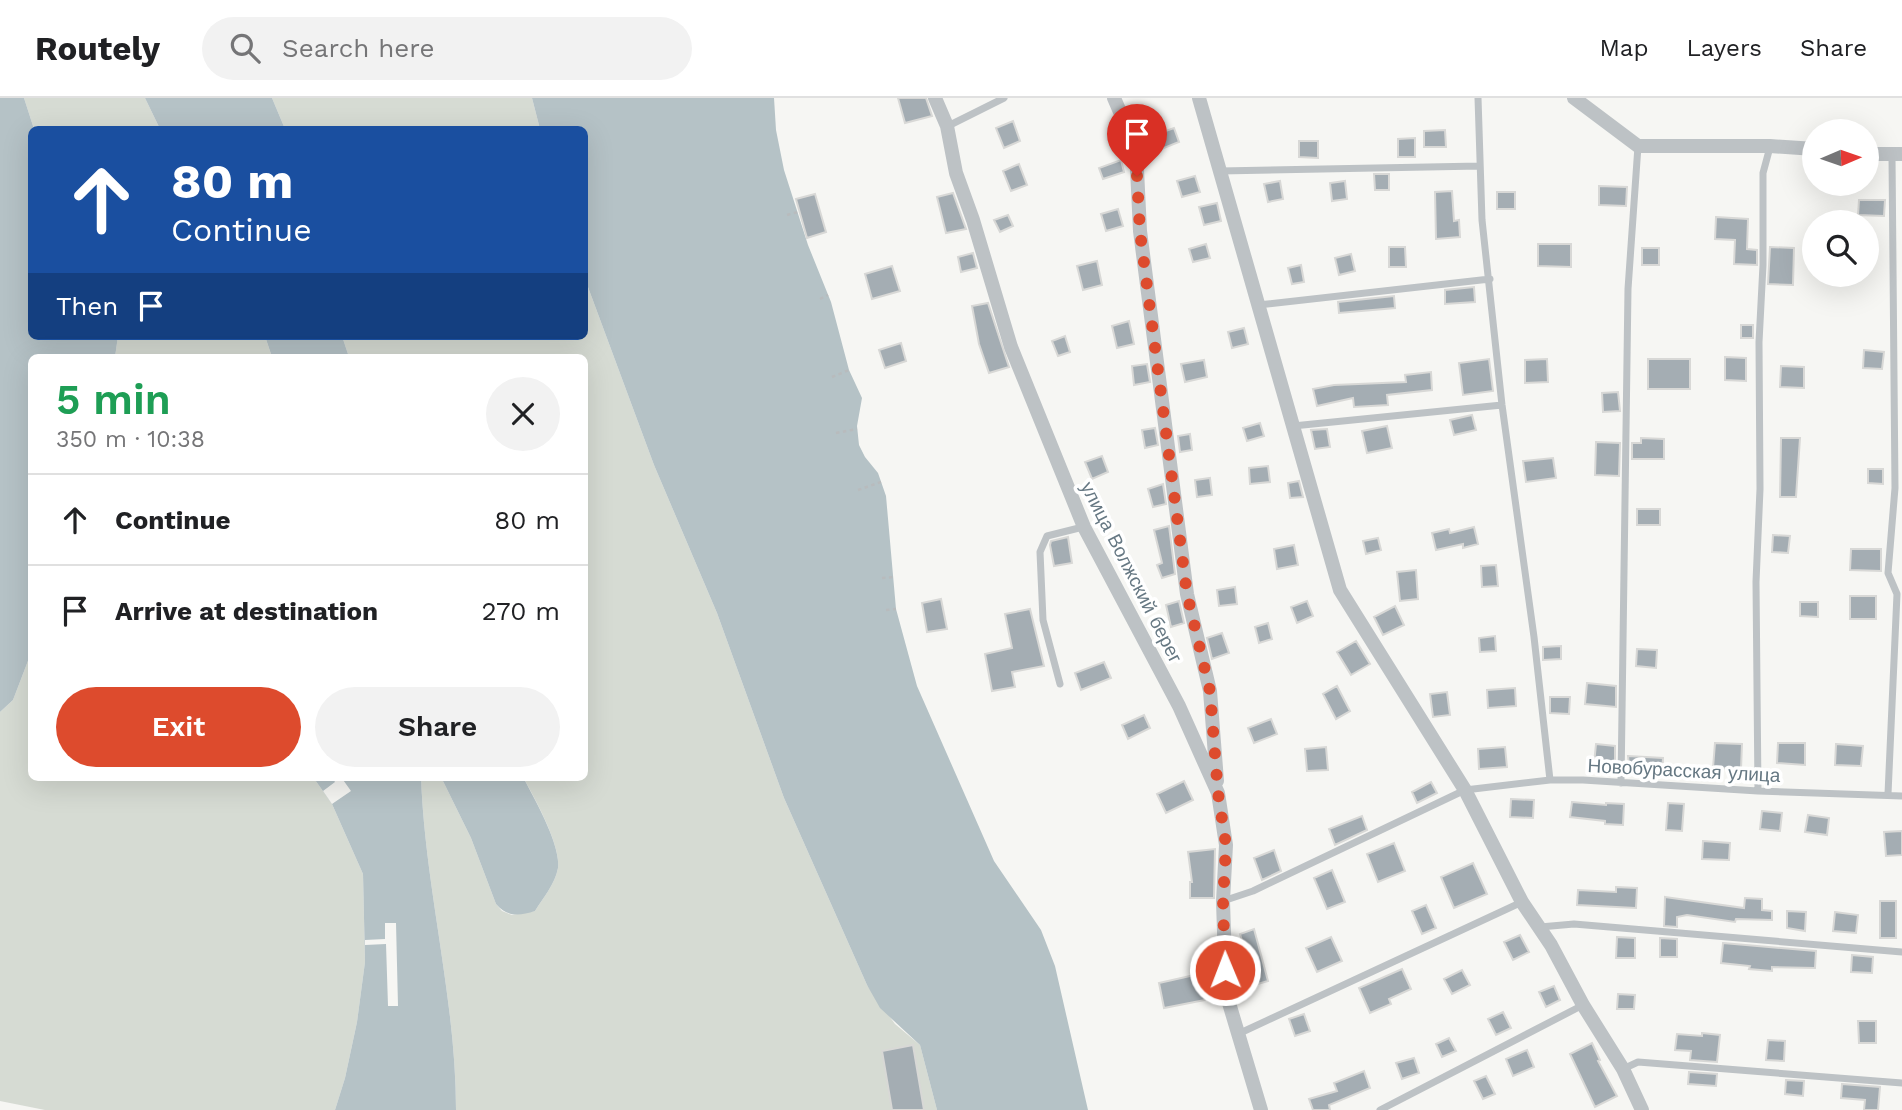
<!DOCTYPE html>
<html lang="en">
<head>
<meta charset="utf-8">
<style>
  :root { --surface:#fff; --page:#f2f2f2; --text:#202124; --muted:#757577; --line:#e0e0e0; --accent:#dd4b2d }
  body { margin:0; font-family:"Work Sans",sans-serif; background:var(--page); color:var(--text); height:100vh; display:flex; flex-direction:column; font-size:26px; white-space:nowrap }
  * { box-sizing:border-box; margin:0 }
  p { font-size:23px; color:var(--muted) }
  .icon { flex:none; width:38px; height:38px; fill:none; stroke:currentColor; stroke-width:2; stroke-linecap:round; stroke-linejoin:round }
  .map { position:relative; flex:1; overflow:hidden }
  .drawer { position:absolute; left:28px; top:256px; width:560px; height:427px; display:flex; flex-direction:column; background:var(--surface); border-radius:10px; box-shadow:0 7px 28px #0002 }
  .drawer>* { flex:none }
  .top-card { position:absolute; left:28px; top:28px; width:560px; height:214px; border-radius:10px; box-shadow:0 7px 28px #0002; background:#1a4fa0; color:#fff; overflow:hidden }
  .needle { width:46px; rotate:88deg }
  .fabs { position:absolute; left:1802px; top:21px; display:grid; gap:14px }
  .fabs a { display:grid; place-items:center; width:77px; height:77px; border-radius:50%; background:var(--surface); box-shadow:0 7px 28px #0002; font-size:35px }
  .pin { position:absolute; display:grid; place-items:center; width:60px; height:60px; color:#fff; margin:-72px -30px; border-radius:50% 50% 50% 0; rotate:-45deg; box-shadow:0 0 7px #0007 }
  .pin .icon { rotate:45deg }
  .me { position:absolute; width:77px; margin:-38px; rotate:359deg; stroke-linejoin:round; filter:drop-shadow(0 0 5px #0008) }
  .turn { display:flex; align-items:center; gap:24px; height:147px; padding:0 28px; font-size:32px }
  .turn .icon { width:91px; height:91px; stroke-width:2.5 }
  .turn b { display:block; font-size:49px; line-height:60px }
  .then { display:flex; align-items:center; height:66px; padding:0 28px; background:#0003; gap:14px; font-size:26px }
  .round { display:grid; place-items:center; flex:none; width:74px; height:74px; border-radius:37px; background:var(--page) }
  .headline { display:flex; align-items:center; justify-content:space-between; height:119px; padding:0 28px }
  h1 { font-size:42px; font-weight:600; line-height:52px; color:#1e9e55 }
  .primary-button { display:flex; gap:14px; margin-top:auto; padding:14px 28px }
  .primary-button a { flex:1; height:80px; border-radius:42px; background:var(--accent); color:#fff; font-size:28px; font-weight:600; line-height:80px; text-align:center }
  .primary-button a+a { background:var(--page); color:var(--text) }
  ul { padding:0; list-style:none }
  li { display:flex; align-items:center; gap:21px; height:91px; padding:0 28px; border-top:2px solid var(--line) }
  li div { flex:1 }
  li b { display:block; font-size:26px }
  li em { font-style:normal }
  header { display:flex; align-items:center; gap:42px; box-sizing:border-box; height:98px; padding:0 35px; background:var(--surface); border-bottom:2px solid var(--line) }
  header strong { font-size:33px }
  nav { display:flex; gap:38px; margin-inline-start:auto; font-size:24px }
  .search { width:490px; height:63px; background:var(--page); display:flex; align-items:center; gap:18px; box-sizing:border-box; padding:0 24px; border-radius:38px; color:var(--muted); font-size:26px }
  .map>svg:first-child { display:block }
</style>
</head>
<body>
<header>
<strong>Routely</strong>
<div class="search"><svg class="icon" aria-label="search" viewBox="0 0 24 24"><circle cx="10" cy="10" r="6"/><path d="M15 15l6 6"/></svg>Search here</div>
<nav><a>Map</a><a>Layers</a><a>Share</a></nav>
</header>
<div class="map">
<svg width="1902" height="1012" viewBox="0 0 1902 1012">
  <rect width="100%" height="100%" fill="#f6f6f3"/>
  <path fill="#d6dbd3" d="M24 0H145L160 31H34Z
    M272 0H532L540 31H285Z
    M585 181 654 367 717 515 784 700 867 887 895 926 920 947 937 1012H456C456 900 425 791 421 679H441L471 740 496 806 502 813 512 817 535 813C543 800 555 786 558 770 561 747 534 699 523 679H584V259H349L342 238H584Z
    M118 238H265L272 259H115Z
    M31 555 32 679H313L332 706 363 776 365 864 357 924 345 980 335 1012H45L0 1003V614L13 602Z"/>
  <path fill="#b5c2c6" d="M0 0H24L34 31 32 32V238H118L115 259H32L31 555 13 602 0 614Z
    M145 0H272L285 31H160Z
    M532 0H774L776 32 784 72 808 147 831 204 849 272 862 300 857 328 859 347 865 359 878 375 886 398 896 511 917 588 994 763 1041 832 1055 868 1088 1012H937L920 947 880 910 867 887 784 700 717 515 654 367 585 181 584 32 540 31Z
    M265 238H342L349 259H272Z
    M313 679H421C425 791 456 900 456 1012H335L345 980 357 924 365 864 363 776 332 706Z
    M441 679H523C534 700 561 747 558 770 555 786 543 800 535 813 519 818 507 819 496 806L471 740Z"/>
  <path fill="#f6f6f3" d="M332 679H341L351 693 332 706 323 693 335 684Z
    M385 825H396L398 908H388L386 846 365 847V842L385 841Z"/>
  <path fill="#a4adb3" stroke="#d8d8d6" stroke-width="2" d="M898 0H926L932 18 905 25Z
    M1013 23 1020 43 1004 50 996 30Z
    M1174 30 1179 44 1159 52 1154 37Z
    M1445 32 1446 49H1424V33Z
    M1415 40V59H1398V41Z
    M1299 43H1318V60L1299 59Z
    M1121 62 1124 74 1103 81 1099 70Z
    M1019 66 1027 87 1011 93 1003 73Z
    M1374 76H1389V92H1375Z
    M1195 78 1200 94 1182 99 1177 83Z
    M1280 83 1283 101 1268 104 1264 86Z
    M1345 83 1347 101 1332 103 1330 85Z
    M1599 88 1627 89 1626 108 1599 107Z
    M1452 93 1454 123 1459 122 1460 139 1436 141 1435 94Z
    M1497 94H1515V111H1497Z
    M953 95 966 131 946 135 937 99Z
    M815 96 826 134 807 140 796 101Z
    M1859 102H1885L1884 118 1858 117Z
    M1217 105 1221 123 1204 127 1199 109Z
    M1118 111 1123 128 1106 133 1101 116Z
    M1008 117 1013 128 1000 134 994 122Z
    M1716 119 1748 121 1747 151 1757 152V167L1734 166 1735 142 1715 141Z
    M1206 146 1210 160 1193 164 1189 151Z
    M1538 146H1571V169L1538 168Z
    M1389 149H1405L1406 169H1389Z
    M1770 149 1794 150 1793 187 1768 186Z
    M1642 150H1659V167H1642Z
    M973 155 977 170 961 174 958 159Z
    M1351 156 1355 173 1339 177 1335 160Z
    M1097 163 1102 187 1083 192 1077 168Z
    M1301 167 1304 184 1292 186 1288 170Z
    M892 168 900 193 872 201 865 176Z
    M1474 189 1475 204 1445 206V192Z
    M1394 198 1395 210 1339 215 1338 204Z
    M988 205 1009 269 989 275 979 246 972 208Z
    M1129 223 1134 246 1117 250 1112 228Z
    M1741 227H1753V240H1741Z
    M1244 230 1248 246 1232 250 1228 234Z
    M1065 238 1070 254 1058 258 1052 243Z
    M901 245 906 263 885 270 879 252Z
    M1864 252 1884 254 1882 271 1863 270Z
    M1725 259 1746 260V283L1725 282Z
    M1489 261 1493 293 1463 297 1459 265Z
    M1547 261 1548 284 1525 285V262Z
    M1648 261H1690V291H1648Z
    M1204 262 1207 279 1185 284 1181 266Z
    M1147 266 1150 284 1134 287 1132 268Z
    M1781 268 1804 269V290L1780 289Z
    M1431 274 1432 292 1387 297 1388 307 1354 309 1353 300 1317 308 1313 291 1334 287 1406 284 1405 277Z
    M1618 294 1620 313 1603 314 1602 295Z
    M1472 317 1476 332 1454 337 1450 322Z
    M1260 325 1264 338 1247 343 1243 330Z
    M1387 328 1392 350 1367 355 1362 333Z
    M1155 330 1158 347 1145 350 1142 332Z
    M1327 331 1330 349 1315 351 1311 332Z
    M1190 336 1192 352 1180 354 1178 338Z
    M1641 340 1664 341V361H1632V345H1641Z
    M1781 340H1800L1796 399H1780Z
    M1596 344 1620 345 1619 378 1595 377Z
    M1102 358 1108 374 1092 381 1085 364Z
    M1553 360 1556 380 1526 384 1523 363Z
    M1268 368 1270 384 1250 386 1249 370Z
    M1868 371H1883V386L1868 385Z
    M1210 380 1212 397 1197 399 1195 382Z
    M1299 383 1303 399 1290 400 1288 385Z
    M1163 386 1166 406 1153 409 1148 391Z
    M1637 411H1660V427H1637Z
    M1169 428 1175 476 1162 480 1157 467 1162 465 1154 432Z
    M1474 429 1478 446 1463 450V446L1436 452 1432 435 1449 431 1450 435Z
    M1773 437 1790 438 1788 455 1772 454Z
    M1068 439 1072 465 1054 468 1050 447 1051 443Z
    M1378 440 1381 452 1366 456 1363 443Z
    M1294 447 1298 467 1277 471 1274 451Z
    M1851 451H1881V473L1850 472Z
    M1496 467 1498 488 1482 489 1481 468Z
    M1416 472 1418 501 1400 503 1397 474Z
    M1235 489 1237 506 1219 508 1217 492Z
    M1850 498H1876V521H1850Z
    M941 501 947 531 927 534 922 505Z
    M1179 503 1184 525 1171 529 1166 507Z
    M1307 503 1313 518 1297 525 1291 509Z
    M1800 504H1818V519L1800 518Z
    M1395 508 1404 527 1383 537 1374 519Z
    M1030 511 1044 568 1012 574 1015 589 992 593 985 556 1012 550 1005 516Z
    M1268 525 1272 541 1259 545 1255 529Z
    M1222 535 1229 555 1212 561 1207 540Z
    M1495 538 1496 553 1480 554 1479 540Z
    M1356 543 1370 566 1351 577 1337 554Z
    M1561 548V561L1543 562V549Z
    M1637 551 1657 552 1656 570 1636 568Z
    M1104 564 1111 580 1081 592 1075 575Z
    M1587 585 1616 588V609L1585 606Z
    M1337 588 1350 613 1336 621 1323 596Z
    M1515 590 1516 608 1488 610 1487 592Z
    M1447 594 1450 617 1433 619 1430 596Z
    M1550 599H1570L1569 616 1550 615Z
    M1144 617 1150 630 1128 641 1122 627Z
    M1271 621 1277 636 1254 645 1248 630Z
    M1715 645 1742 646 1741 671 1713 670Z
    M1778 645H1805V667L1777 665Z
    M1596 646 1615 648V668L1594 666Z
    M1836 646 1863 648 1861 668 1835 667Z
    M1326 649 1328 672 1307 673 1305 651Z
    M1505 649 1507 669 1479 671 1478 651Z
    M1628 658 1663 660 1662 678 1630 676Z
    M1184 683 1193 702 1166 715 1157 696Z
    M1431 684 1437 695 1417 705 1412 694Z
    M1511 701 1534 702 1533 720 1510 719Z
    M1572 704 1606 707V705L1624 706 1623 727 1605 726V723L1570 719Z
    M1668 705 1684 706 1682 733 1666 732Z
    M1762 713 1782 715 1780 733 1760 731Z
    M1808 717 1829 720 1827 737 1805 734Z
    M1362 718 1367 732 1335 747 1329 731Z
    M1902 733V757L1886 758 1884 734Z
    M1703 743 1730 745 1729 762 1702 761Z
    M1394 745 1405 773 1378 784 1367 756Z
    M1215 751 1214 800H1190V784H1192L1188 754Z
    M1274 752 1281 773 1262 782 1254 760Z
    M1473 765 1487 796 1454 810 1441 779Z
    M1332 772 1345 804 1327 811 1314 780Z
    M1616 789 1637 790 1636 810 1577 807 1578 792 1616 794Z
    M1665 799 1744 810 1745 800 1762 801V812L1772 813V822L1736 821 1735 824 1687 817 1677 819V829L1664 828Z
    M1880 803H1896V840H1880Z
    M1426 807 1436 830 1422 836 1412 813Z
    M1787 813 1806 814 1805 833 1787 830Z
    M1835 814 1858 817 1856 835 1833 833Z
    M1254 831 1268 883 1247 889 1239 861 1247 859 1240 836Z
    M1520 837 1529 854 1513 862 1504 844Z
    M1331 839 1342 863 1317 874 1306 850Z
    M1617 839 1635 840V860H1616Z
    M1660 840 1677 841V859H1660Z
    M1723 845 1816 853 1815 870 1772 869V873L1749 871 1750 868 1721 865Z
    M1852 857 1873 859 1872 875 1851 874Z
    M1402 871 1411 891 1389 901 1391 906 1370 915 1359 890Z
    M1462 872 1470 887 1452 896 1444 881Z
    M1199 876 1205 902 1164 910 1159 885Z
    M1554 888 1560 902 1546 909 1539 894Z
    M1618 896 1635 897 1634 911H1617Z
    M1503 914 1511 930 1496 937 1488 921Z
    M1304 916 1310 933 1295 938 1289 921Z
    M1858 923H1876V945H1859Z
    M1702 935 1720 937 1717 964 1690 962 1691 953 1675 952 1677 936 1702 938Z
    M1449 940 1456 953 1442 959 1436 946Z
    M1768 942 1785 943 1784 963 1766 962Z
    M1592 945 1600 962 1598 963 1617 998 1595 1009 1570 956Z
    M913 947 924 1012H892L882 953Z
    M1527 952 1534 969 1513 978 1506 961Z
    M1414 960 1419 975 1402 981 1396 965Z
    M1364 973 1370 990 1329 1007 1330 1012H1313L1309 1001 1337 993 1334 985Z
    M1689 974 1717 976 1716 988 1688 986Z
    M1486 978 1495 996 1483 1001 1474 983Z
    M1786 982 1804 983 1803 998 1785 996Z
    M1842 986 1880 989 1878 1012H1864L1865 1002 1841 1000Z"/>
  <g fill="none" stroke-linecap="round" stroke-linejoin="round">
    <path stroke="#b8bbbd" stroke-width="2.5" stroke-dasharray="3.5 3.5" stroke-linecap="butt" d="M787 117 798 114
      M820 201 828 197
      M832 279 849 272
      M836 335 857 331
      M858 392 881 384
      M882 480 894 479
      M886 512 896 511"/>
    <path stroke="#bdc2c5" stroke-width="7" d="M1478 0 1482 122 1502 307 1534 539 1550 682
      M948 28 1004 0
      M1220 73 1480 68
      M1258 207 1490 181
      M1293 328 1502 307
      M1060 586 1043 522 1040 454 1047 438 1083 429
      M1621 685 1628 191 1638 48
      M1758 693 1756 484 1760 391 1759 244 1763 167V75L1770 49
      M1888 696 1897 496 1888 475 1895 390 1892 58
      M1223 803 1253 793 1465 692 1550 682H1583L1758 693 1902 698
      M1540 829 1574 826 1902 854
      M1238 936 1522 804
      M1623 971 1638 964 1902 985
      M1380 1012 1583 907"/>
    <path stroke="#bdc2c5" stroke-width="14" d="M935 0 947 28 956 75 973 122 1011 249 1084 429 1179 608 1218 695 1226 747 1223 803 1226 895 1261 1012
      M1114 0 1136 51 1140 133 1187 496 1210 593 1217 683
      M1199 0 1340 492 1465 692 1522 804 1551 847 1583 907 1623 971 1642 1012
      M1574 0 1638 48H1770L1815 51
      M1867 56H1902"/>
  </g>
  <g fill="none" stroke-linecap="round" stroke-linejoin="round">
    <path stroke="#dd4b2d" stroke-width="12" stroke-dasharray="0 21.6" d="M1137 78 1140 134 1187 496 1210 593 1218 695 1226 747 1223 803 1225 872"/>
  </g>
  <g text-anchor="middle" stroke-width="7" stroke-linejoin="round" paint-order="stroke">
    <g font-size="19" fill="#667883" stroke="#fff">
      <text transform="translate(1132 474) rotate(63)" y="7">улица Волжский берег</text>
      <text transform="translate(1684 672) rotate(3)" y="7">Новобурасская улица</text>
    </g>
  </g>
</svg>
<div class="fabs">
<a><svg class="needle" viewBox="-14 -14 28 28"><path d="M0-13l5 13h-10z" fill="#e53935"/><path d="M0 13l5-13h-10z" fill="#757577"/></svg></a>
<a><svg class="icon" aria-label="search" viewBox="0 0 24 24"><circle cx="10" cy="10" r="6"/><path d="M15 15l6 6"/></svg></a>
</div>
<div class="pin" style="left:1137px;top:78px;background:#d93025"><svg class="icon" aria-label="arrive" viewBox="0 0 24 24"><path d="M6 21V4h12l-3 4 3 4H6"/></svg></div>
<svg class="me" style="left:1225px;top:872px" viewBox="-20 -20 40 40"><circle r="17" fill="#dd4b2d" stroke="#fff" stroke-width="3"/><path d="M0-11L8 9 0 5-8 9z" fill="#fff"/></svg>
<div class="top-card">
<div class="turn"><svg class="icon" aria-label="ahead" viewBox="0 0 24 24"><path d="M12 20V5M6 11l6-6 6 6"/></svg><div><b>80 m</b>Continue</div></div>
<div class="then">Then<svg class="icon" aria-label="arrive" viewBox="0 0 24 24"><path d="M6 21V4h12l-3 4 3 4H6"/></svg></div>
</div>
<section class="drawer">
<div class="headline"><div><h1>5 min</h1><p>350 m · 10:38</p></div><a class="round"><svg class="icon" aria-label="close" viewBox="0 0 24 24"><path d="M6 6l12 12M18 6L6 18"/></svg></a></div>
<ul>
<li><svg class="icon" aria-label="ahead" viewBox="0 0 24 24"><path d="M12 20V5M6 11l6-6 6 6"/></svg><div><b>Continue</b></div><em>80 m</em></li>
<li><svg class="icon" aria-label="arrive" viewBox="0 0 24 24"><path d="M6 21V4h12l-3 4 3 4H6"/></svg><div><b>Arrive at destination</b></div><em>270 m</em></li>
</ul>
<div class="primary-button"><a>Exit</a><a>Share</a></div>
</section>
</div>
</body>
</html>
